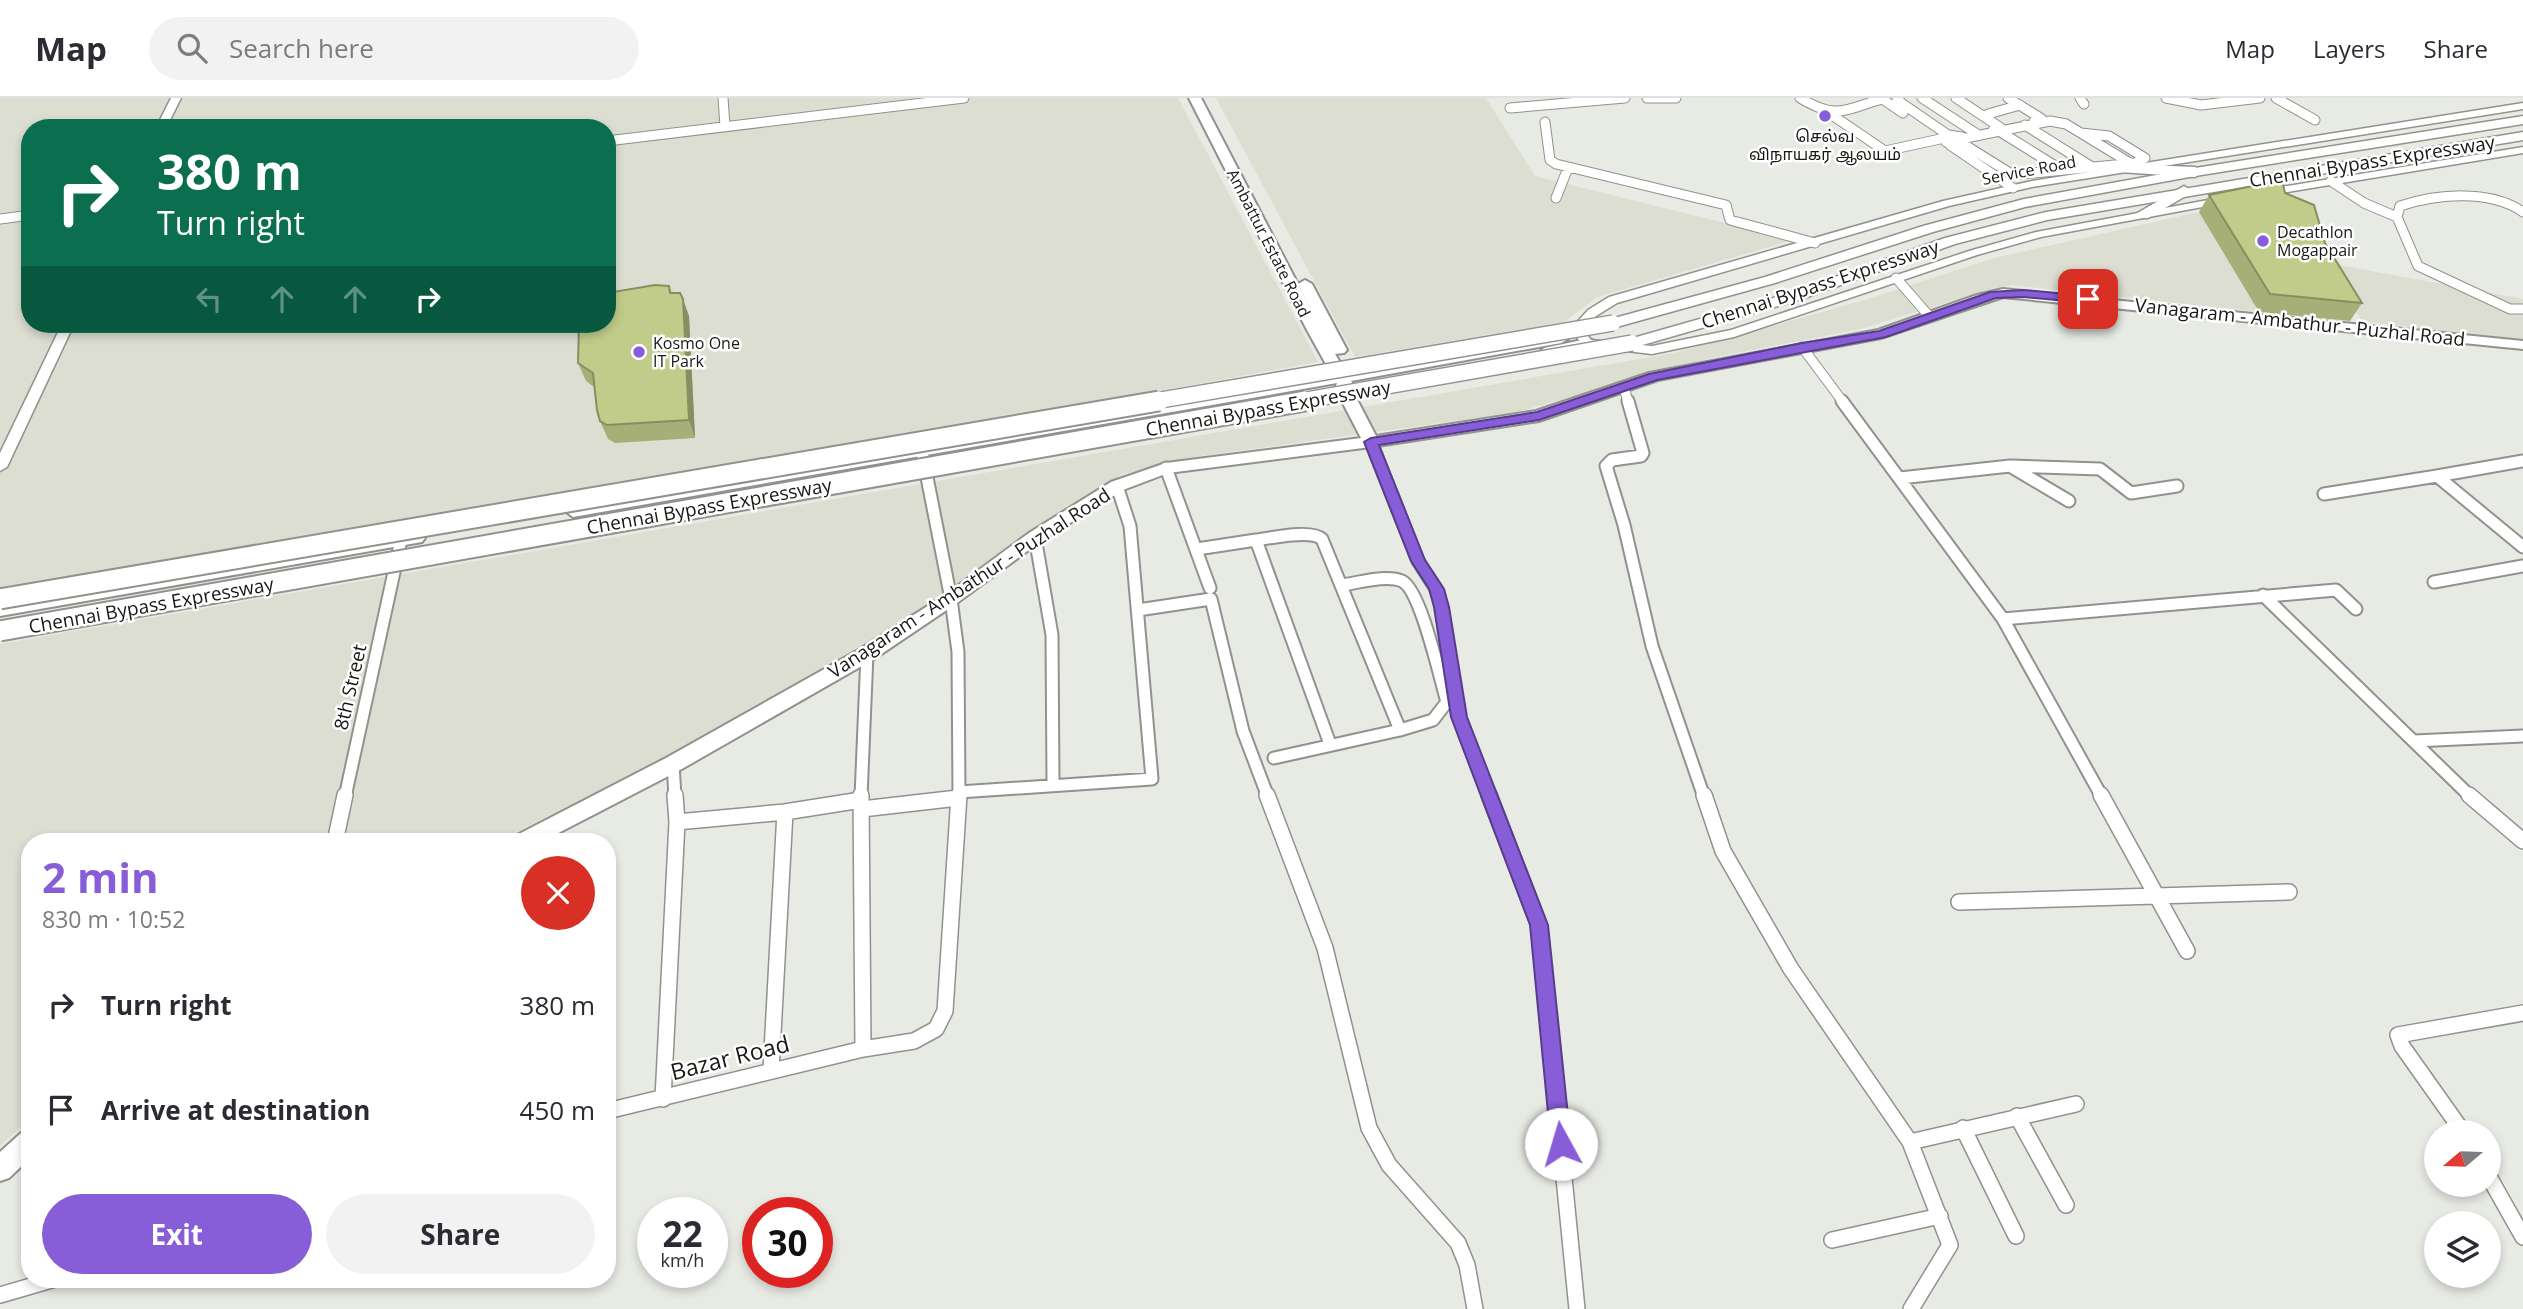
<!DOCTYPE html>
<html lang="en">
<head>
<meta charset="utf-8">
<style>
  :root { --surface:#fff; --page:#f2f2f3; --text:#2b2b33; --muted:#7c7c81; --line:#e1e1e2; --accent:#885ed8 }
  body { margin:0; font-family:"Open Sans","Noto Sans Tamil",sans-serif; background:var(--page); color:var(--text); height:100vh; display:flex; flex-direction:column; font-size:26px; white-space:nowrap }
  * { box-sizing:border-box; margin:0 }
  p { font-size:23px; color:var(--muted) }
  .icon { flex:none; width:38px; height:38px; fill:none; stroke:currentColor; stroke-width:2; stroke-linecap:round; stroke-linejoin:round }
  .map { position:relative; flex:1; overflow:hidden }
  .details { position:absolute; left:21px; top:735px; width:595px; height:455px; display:flex; flex-direction:column; background:var(--surface); border-radius:28px; box-shadow:0 4px 10px #0003 }
  .details>* { flex:none }
  .banner { position:absolute; left:21px; top:21px; width:595px; height:214px; border-radius:28px; box-shadow:0 4px 10px #0003; background:#0b6e4f; color:#fff; overflow:hidden }
  .needle { width:46px; rotate:251deg }
  .controls { position:absolute; left:2424px; top:1022px; display:grid; gap:14px }
  .controls a { display:grid; place-items:center; width:77px; height:77px; border-radius:50%; background:var(--surface); box-shadow:0 4px 10px #0003; font-size:35px }
  .speed { position:absolute; left:637px; top:1099px; display:flex; gap:14px; font-size:35px; font-weight:700; text-align:center }
  .speed>* { display:grid; place-content:center; width:91px; height:91px; border-radius:50%; background:var(--surface); box-shadow:0 4px 10px #0003; line-height:1 }
  .speed small { font-size:18px; font-weight:400 }
  .speed .limit { border:10px solid #d22; background:#fff; color:#111 }
  .pin { position:absolute; display:grid; place-items:center; width:60px; height:60px; color:#fff; margin:-30px; border-radius:14px; box-shadow:0 4px 10px #0006 }
  .me { position:absolute; width:77px; margin:-38px; rotate:354deg; stroke-linejoin:round; filter:drop-shadow(0 0 5px #0008) }
  .turn { display:flex; align-items:center; gap:24px; height:147px; padding:0 21px; font-size:32px }
  .turn .icon { width:91px; height:91px; stroke-width:2.5 }
  .turn b { display:block; font-size:49px; line-height:60px }
  .lanes { display:flex; align-items:center; height:66px; padding:0 21px; background:#0003; justify-content:center; gap:35px; direction:ltr }
  .lanes .off { opacity:.35 }
  .round { display:grid; place-items:center; flex:none; width:74px; height:74px; border-radius:37px; background:var(--page) }
  .headline { display:flex; align-items:center; justify-content:space-between; height:119px; padding:0 21px }
  h1 { font-size:42px; font-weight:700; line-height:52px; color:var(--accent) }
  .button { display:flex; gap:14px; margin-top:auto; padding:14px 21px }
  .button a { flex:1; height:80px; border-radius:42px; background:var(--accent); color:#fff; font-size:28px; font-weight:700; line-height:80px; text-align:center }
  .button a+a { background:var(--page); color:var(--text) }
  ul { padding:0; list-style:none }
  li { display:flex; align-items:center; gap:21px; height:105px; padding:0 21px }
  li div { flex:1 }
  li b { display:block; font-size:26px }
  li em { font-style:normal }
  header { display:flex; align-items:center; gap:42px; box-sizing:border-box; height:98px; padding:0 35px; background:var(--surface); border-bottom:2px solid var(--line) }
  header strong { font-size:33px }
  nav { display:flex; gap:38px; margin-inline-start:auto; font-size:24px }
  .search { width:490px; height:63px; background:var(--page); display:flex; align-items:center; gap:18px; box-sizing:border-box; padding:0 24px; border-radius:38px; color:var(--muted); font-size:26px }
  .map>svg:first-child { display:block }
</style>
</head>
<body>
<header>
<strong>Map</strong>
<div class="search"><svg class="icon" aria-label="search" viewBox="0 0 24 24"><circle cx="10" cy="10" r="6"/><path d="M15 15l6 6"/></svg>Search here</div>
<nav><a>Map</a><a>Layers</a><a>Share</a></nav>
</header>
<div class="map">
<svg width="2523" height="1211" viewBox="0 0 2523 1211">
  <rect width="100%" height="100%" fill="#e8eae4"/>
  <path fill="#dbded1" fill-rule="evenodd" d="M0 0H1178L1318 264 900 340 0 490ZM30 30H607V226H30Z
    M1216 0H1486L1535 78 1793 142 1597 199 1564 224 1355 259Z
    M2199 114 2259 214 2012 187 1968 198 1860 231 1711 260 1513 315 1193 359 1123 376 1037 430 896 527 670 658 496 744H30V1021L0 1048V546L1674 255 1865 202 1994 160Z
    M2322 164 2523 201V243L2362 223Z"/>
  <g fill="none" stroke-linecap="round" stroke-linejoin="round">
    <defs>
      <path id="minor-far2" d="M723 0 725 28
        M1647 0H1676
        M1800 0C1837 22 1843 12 1882 1
        M1881 0 1903 15
        M1899 0 1897 2 1948 37 1962 39
        M1922 0 1977 36
        M1956 0 2001 30 1993 32
        M2008 0 2042 21 2034 23
        M2080 0 2084 6
        M2166 0 2201 7 2260 0
        M2276 0 2315 22
        M1510 10 1625 0
        M1829 15 1885 53 1940 41
        M1988 16 2020 7
        M1545 24 1550 62 1556 66 1726 107 1730 122 1815 145
        M2025 27 2092 69
        M1999 33 2062 72
        M1957 42 2013 77 2135 65 2145 60 2109 38 2081 35
        M607 43 964 0
        M1946 44 2050 23 2066 26 2130 65
        M1950 47 2013 90
        M2331 83 2364 105 2397 119
        M1556 100 1568 70
        M2523 114C2490 91 2437 96 2400 108L2397 119 2418 168 2510 211H2523
        M0 121 30 117
        M1896 180 1930 219
        M1802 249 1843 304
        M1624 289 1628 304"/>
      <path id="minor-far1" d="M1628 303 1643 355 1641 358 1612 362 1606 368 1624 427 1652 548 1704 699
        M1842 303 2003 521 2102 699
        M1371 344 1418 463 1436 491 1442 509 1459 619 1490 699
        M922 354 951 501 958 554 959 699
        M2523 363 2437 378 2523 449
        M2010 368 2069 403
        M1166 370 1210 490
        M1900 380 2010 368 2100 371 2131 395 2177 388
        M2324 396 2437 378
        M1035 439 1052 537 1053 686
        M1256 442C1272 440 1311 431 1322 441L1400 632 1274 660
        M1197 451 1256 442 1330 646
        M2434 484 2523 468
        M1342 487C1358 485 1386 476 1402 483 1421 492 1440 581 1447 604L1433 622 1400 632
        M2263 497 2471 699
        M1138 512 1211 501 1243 633 1268 699
        M2003 521 2336 492 2356 511
        M2414 643 2523 638
        M673 666 675 699
        M959 694 1152 681 1130 428 1117 388
        M345 699 401 442
        M861 699 867 556"/>
      <path id="minor" d="M861 697 863 951
        M1267 697 1325 850 1369 1030 1389 1067 1458 1145 1467 1167 1475 1211
        M1489 697 1539 827 1577 1211
        M1704 697 1723 753 1791 871 1910 1044 1950 1147 1911 1211
        M2101 697 2187 853
        M2469 697 2523 743
        M862 711 958 700
        M677 724 785 714 861 702
        M335 744 345 697
        M1959 804 2289 794
        M771 972 785 714
        M663 1001 677 724 675 697
        M607 1013 863 951 914 943 936 931 945 913 959 697
        M2017 1018 2066 1107
        M1963 1030 2016 1138
        M2463 1034 2402 948 2398 937 2523 915
        M1910 1044 2076 1006
        M2488 1077 2523 1139
        M1832 1142 1940 1118
        M0 1197 55 1181"/>
      <path id="tertiary" d="M171 0H181L166 30H156Z
        M2523 5V11L2032 89 1949 108 1617 205 1596 218 1583 231 1591 242 1652 248 1731 232 1969 153 2036 134 2224 99 2229 102 2224 105 2041 139 1977 157 1734 239 1652 256 1583 248 1571 231 1588 212 1609 199 1943 103 2032 83Z
        M2523 49V55L2263 98 2258 95 2263 92Z
        M62 226H74L7 369 0 373V355Z"/>
      <path id="primary" d="M1189 0H1201L1316 221 1298 186 1305 182 1312 186 1347 252 1344 255 1335 256 1346 274 1561 237 1568 241 1561 245 1351 283 1354 287 1351 290 1376 338 1536 313 1649 275 1878 232 1977 197 2003 191 2523 243V251L2003 199 1881 240 1658 282 1539 323 1371 349 1168 375 1123 392 1041 443 957 505 874 561 680 672 541 744H512L515 738 666 660 860 551 945 497 1029 435 1111 384 1166 365 1361 340 1335 290 1337 285 573 419 565 413 573 407 828 366 1332 277 1307 232Z
        M1587 241 1592 242 1594 245 1592 248 1549 258 1541 253 1544 250Z
        M416 434 422 436 425 440 422 444 0 518V506Z
        M30 1031V1060L9 1080 0 1083V1054L21 1035Z"/>
      <path id="trunk" d="M2523 18V26L2195 78 2025 109 1933 134 1775 185 1613 230 1605 225 1607 222 1765 179 1923 128 2024 101 2195 70Z
        M2523 34V42L2047 122 1955 146 1799 202 1632 250 1624 245 1626 242 1787 196 1945 140 2046 114Z"/>
      <path id="motorway" d="M2124 66 2195 69 2203 74 2195 79 2119 74 2116 71Z
        M2184 88 2192 93 2189 96 2148 120H2136L2134 117Z"/>
    </defs>
    <use href="#minor-far2" stroke="#91928d" stroke-width="11"/>
    <use href="#minor-far1" stroke="#91928d" stroke-width="15"/>
    <use href="#minor" stroke="#91928d" stroke-width="18"/>
    <use href="#tertiary" stroke="#91928d" stroke-width="3"/>
    <use href="#primary" stroke="#91928d" stroke-width="4"/>
    <use href="#trunk" stroke="#91928d" stroke-width="3"/>
    <use href="#motorway" stroke="#91928d" stroke-width="3"/>
    <use href="#minor-far2" stroke="#fff" stroke-width="9"/>
    <use href="#minor-far1" stroke="#fff" stroke-width="11"/>
    <use href="#minor" stroke="#fff" stroke-width="15"/>
    <use href="#tertiary" fill="#fff" fill-rule="evenodd"/>
    <use href="#primary" fill="#fff" fill-rule="evenodd"/>
    <use href="#trunk" fill="#fff" fill-rule="evenodd"/>
    <use href="#motorway" fill="#fff" fill-rule="evenodd"/>
    <defs>
      <path id="trunk-bridge-far1" d="M1149 304 1613 225
        M1295 304 1632 245"/>
      <path id="trunk-bridge" d="M0 501 1159 303
        M0 533 1305 303"/>
    </defs>
    <use href="#trunk-bridge-far1" stroke="#91928d" stroke-width="18" stroke-linecap="butt"/>
    <use href="#trunk-bridge" stroke="#91928d" stroke-width="23" stroke-linecap="butt"/>
    <use href="#trunk-bridge-far1" stroke="#fff" stroke-width="15"/>
    <use href="#trunk-bridge" stroke="#fff" stroke-width="19"/>
  </g>
  <path fill="#a6af77" d="M2285 95 2325 145 2362 205 2350 223 2259 214 2199 114 2209 97Z
    M669 188 672 195 689 218 695 340 615 345 608 341 600 323 594 289 586 283 578 265Z"/>
  <path fill="#878f61" d="M683 201 689 218 695 340 689 322Z"/>
  <path fill="#c1cc8a" stroke="#878f61" stroke-width="2" d="M2282 82 2285 95 2314 107 2325 145 2362 205 2270 196 2209 97Z
    M655 187 669 188 670 195H680L683 201 689 322 607 327 600 323 597 312 593 275 578 265 579 226H607V195Z"/>
  <path fill="#885ed8" stroke="#583d8c" stroke-width="2" d="M2023 192 2088 198 2094 201 2088 205 2023 199 1996 200 1886 239 1657 282 1539 322 1379 347 1425 462 1444 491 1449 509 1467 619 1548 827 1571 1046 1568 1053 1561 1056 1554 1053 1551 1046 1530 827 1451 619 1434 509 1429 491 1411 463 1364 344 1371 340 1537 314 1649 276 1802 245 1879 233 1990 194Z"/>
  <g fill="#885ed8" stroke="#fff" stroke-width="2.5">
    <circle cx="1825" cy="18" r="7"/>
    <circle cx="2263" cy="143" r="7"/>
    <circle cx="639" cy="254" r="7"/>
  </g>
  <g text-anchor="middle" stroke-width="5" stroke-linejoin="round" paint-order="stroke">
    <g font-size="16" fill="#181817" stroke="#fff" text-anchor="start">
      <text x="1825" y="44" text-anchor="middle">செல்வ<tspan x="1825" dy="18">விநாயகர் ஆலயம்</tspan></text>
      <text x="2277" y="140">Decathlon<tspan x="2277" dy="18">Mogappair</tspan></text>
      <text x="653" y="251">Kosmo One<tspan x="653" dy="18">IT Park</tspan></text>
    </g>
    <g font-size="16" fill="#181817" stroke="#fff">
      <text transform="translate(2029 72) rotate(-11)" y="6">Service Road</text>
      <text transform="translate(1269 145) rotate(63)" y="6">Ambattur Estate Road</text>
    </g>
    <g font-size="19" fill="#181817" stroke="#fff">
      <text transform="translate(2372 63) rotate(-9)" y="7">Chennai Bypass Expressway</text>
      <text transform="translate(1820 186) rotate(-18)" y="7">Chennai Bypass Expressway</text>
      <text transform="translate(2300 224) rotate(6)" y="7">Vanagaram - Ambathur - Puzhal Road</text>
      <text transform="translate(1268 310) rotate(-10)" y="7">Chennai Bypass Expressway</text>
      <text transform="translate(709 408) rotate(-10)" y="7">Chennai Bypass Expressway</text>
      <text transform="translate(969 485) rotate(-33)" y="7">Vanagaram - Ambathur - Puzhal Road</text>
      <text transform="translate(151 507) rotate(-10)" y="7">Chennai Bypass Expressway</text>
      <text transform="translate(350 589) rotate(-77)" y="7">8th Street</text>
    </g>
    <g font-size="23" fill="#181817" stroke="#fff">
      <text transform="translate(730 960) rotate(-14)" y="8">Bazar Road</text>
    </g>
  </g>
</svg>
<div class="controls">
<a><svg class="needle" viewBox="-14 -14 28 28"><path d="M0-13l5 13h-10z" fill="#e53935"/><path d="M0 13l5-13h-10z" fill="#7c7c81"/></svg></a>
<a><svg class="icon" aria-label="layers" viewBox="0 0 24 24"><path d="M12 4l9 5-9 5-9-5zM3 14l9 5 9-5"/></svg></a>
</div>
<div class="speed"><div>22<small>km/h</small></div><div class="limit">30</div></div>
<div class="pin" style="left:2088px;top:201px;background:#d93025"><svg class="icon" aria-label="arrive" viewBox="0 0 24 24"><path d="M6 21V4h12l-3 4 3 4H6"/></svg></div>
<svg class="me" style="left:1561px;top:1046px" viewBox="-20 -20 40 40"><circle r="19" fill="#fff"/><path d="M0-13L10 11 0 6-10 11z" fill="#885ed8"/></svg>
<div class="banner">
<div class="turn"><svg class="icon" aria-label="right" viewBox="0 0 24 24"><path d="M7 20v-9h11M14 6l5 5-5 5"/></svg><div><b>380 m</b>Turn right</div></div>
<div class="lanes"><svg class="icon off" aria-label="left" viewBox="0 0 24 24"><path d="M17 20v-9H6M10 6l-5 5 5 5"/></svg><svg class="icon off" aria-label="ahead" viewBox="0 0 24 24"><path d="M12 20V5M6 11l6-6 6 6"/></svg><svg class="icon off" aria-label="ahead" viewBox="0 0 24 24"><path d="M12 20V5M6 11l6-6 6 6"/></svg><svg class="icon" aria-label="right" viewBox="0 0 24 24"><path d="M7 20v-9h11M14 6l5 5-5 5"/></svg></div>
</div>
<section class="details">
<div class="headline"><div><h1>2 min</h1><p>830 m · 10:52</p></div><a class="round" style="background:#d93025;color:#fff"><svg class="icon" aria-label="close" viewBox="0 0 24 24"><path d="M6 6l12 12M18 6L6 18"/></svg></a></div>
<ul>
<li><svg class="icon" aria-label="right" viewBox="0 0 24 24"><path d="M7 20v-9h11M14 6l5 5-5 5"/></svg><div><b>Turn right</b></div><em>380 m</em></li>
<li><svg class="icon" aria-label="arrive" viewBox="0 0 24 24"><path d="M6 21V4h12l-3 4 3 4H6"/></svg><div><b>Arrive at destination</b></div><em>450 m</em></li>
</ul>
<div class="button"><a>Exit</a><a>Share</a></div>
</section>
</div>
</body>
</html>
